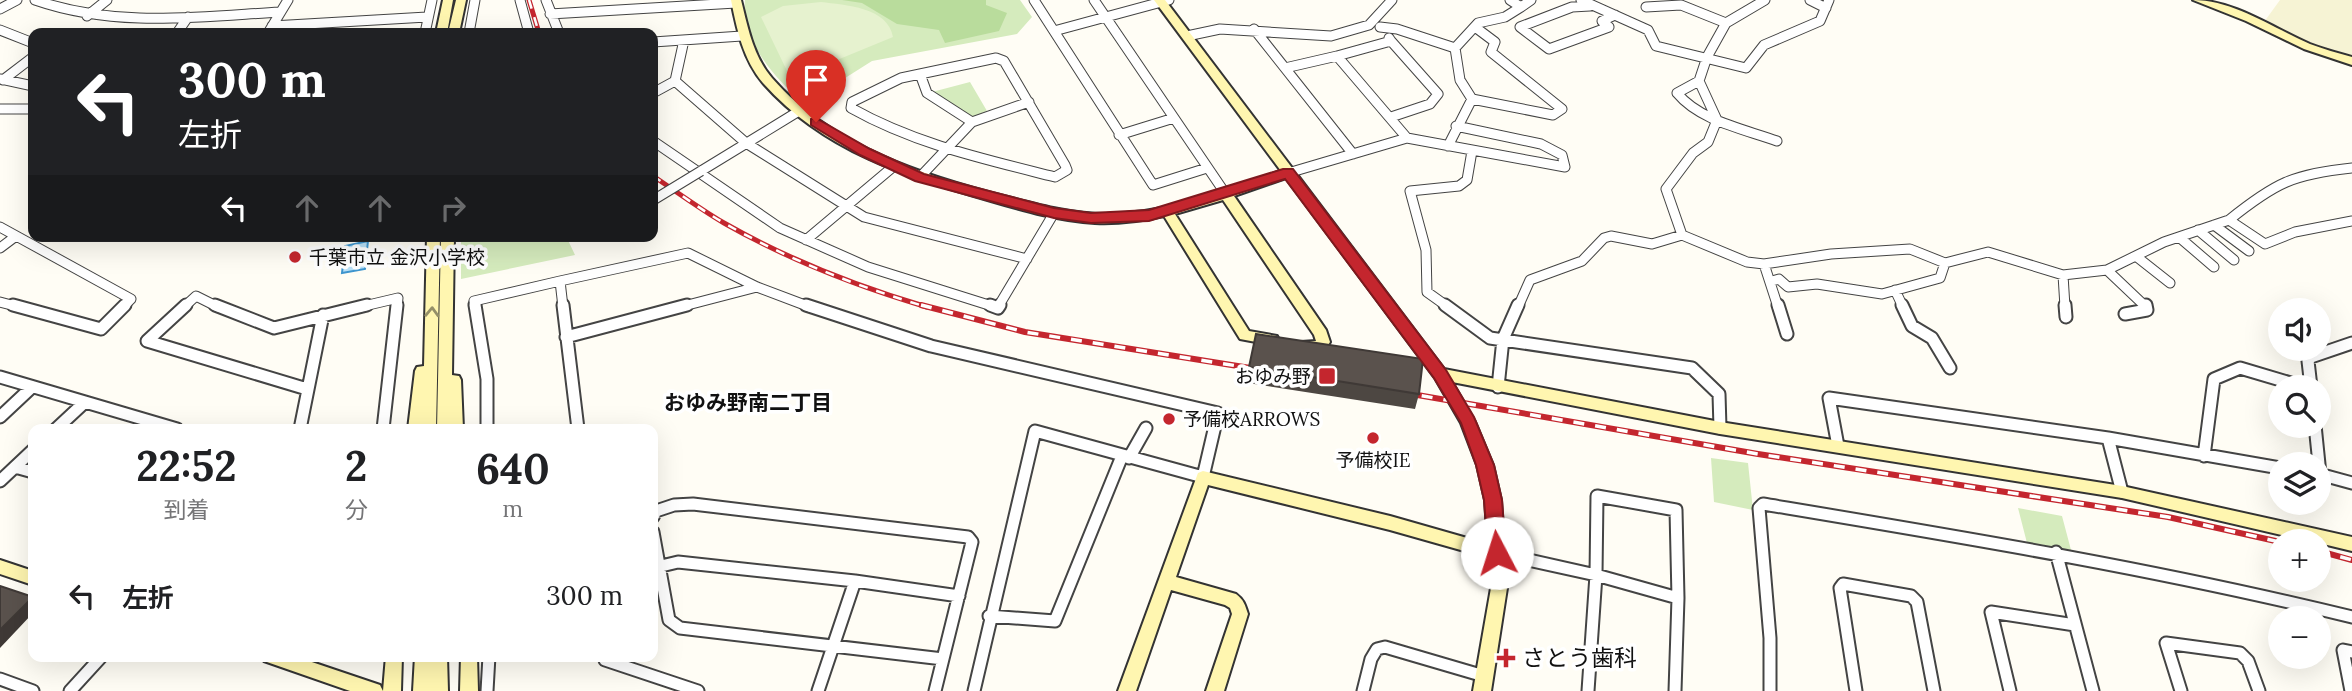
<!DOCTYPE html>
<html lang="ja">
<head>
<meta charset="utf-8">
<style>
  :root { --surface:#fff; --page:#f2f2f2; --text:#202124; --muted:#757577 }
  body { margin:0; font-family:Lora,"Noto Sans JP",serif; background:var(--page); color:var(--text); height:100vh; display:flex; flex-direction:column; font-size:26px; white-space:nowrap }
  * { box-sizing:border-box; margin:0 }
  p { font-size:23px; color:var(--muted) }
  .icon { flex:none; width:38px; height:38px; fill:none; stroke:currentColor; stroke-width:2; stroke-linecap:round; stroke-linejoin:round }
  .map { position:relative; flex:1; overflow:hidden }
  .side { position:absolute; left:28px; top:424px; width:630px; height:238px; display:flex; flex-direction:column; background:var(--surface); border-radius:14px; box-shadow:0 7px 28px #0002 }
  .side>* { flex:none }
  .banner { position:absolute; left:28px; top:28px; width:630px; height:214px; border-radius:14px; box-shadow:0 7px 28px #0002; background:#202124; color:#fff; overflow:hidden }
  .tools { position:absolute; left:2268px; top:298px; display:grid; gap:14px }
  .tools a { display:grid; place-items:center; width:63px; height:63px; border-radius:50%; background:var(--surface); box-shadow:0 7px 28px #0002; font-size:35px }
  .pin { position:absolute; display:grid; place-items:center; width:60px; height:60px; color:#fff; margin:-72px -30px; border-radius:50% 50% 50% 0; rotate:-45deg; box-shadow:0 0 7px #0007 }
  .pin .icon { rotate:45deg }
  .me { position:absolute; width:77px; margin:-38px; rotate:355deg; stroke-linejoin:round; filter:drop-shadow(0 0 5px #0008) }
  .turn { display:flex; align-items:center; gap:24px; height:147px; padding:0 35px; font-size:32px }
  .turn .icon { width:91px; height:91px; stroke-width:2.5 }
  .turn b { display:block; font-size:49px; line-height:60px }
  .lanes { display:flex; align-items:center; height:66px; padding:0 35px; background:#0003; justify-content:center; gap:35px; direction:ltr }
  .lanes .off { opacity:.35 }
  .eta { display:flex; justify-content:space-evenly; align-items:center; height:119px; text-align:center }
  .eta b { font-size:42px; font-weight:800; line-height:49px }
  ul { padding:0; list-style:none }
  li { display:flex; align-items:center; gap:21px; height:105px; padding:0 35px }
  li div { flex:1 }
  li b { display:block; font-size:26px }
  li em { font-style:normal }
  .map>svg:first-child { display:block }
</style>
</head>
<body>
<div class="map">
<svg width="2352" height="691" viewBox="0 0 2352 691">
  <rect width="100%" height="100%" fill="#fffdf5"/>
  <path fill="#f6f3d4" d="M2280 0H2352V56L2303 42 2264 22Z"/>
  <path fill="#d5ebbd" d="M745 0H1020L1032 17 1017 34 872 61 804 104C775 78 741 42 745 0Z
    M970 82 987 111 972 117 932 92Z
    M461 236H566L575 255 461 279Z
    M1711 458 1748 463 1753 510 1714 502Z
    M2018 508 2062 516 2071 550 2027 543Z"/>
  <path fill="#b9dc9c" d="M842 0H986V5L1007 13 999 31 945 43 939 30 897 24 862 3Z"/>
  <path fill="#e6f2cf" d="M821 2C845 5 888 7 893 37L803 74 788 73 761 17 783 6Z"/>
  <path fill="#b9e0f7" stroke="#3f96cf" stroke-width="2" d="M368 241 365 269 342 273 345 246Z"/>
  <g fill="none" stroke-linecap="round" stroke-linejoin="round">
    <defs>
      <path id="street-far1" d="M35 0C116 28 196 17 280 12
        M520 0 529 33
        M546 0 559 33
        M1034 0 1153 185 1207 168
        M1094 0 1225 193
        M1510 0 1521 7 1531 0
        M1581 0 1648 30 1656 46 1746 68 1764 45 1820 21 1829 0
        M1810 0 1826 8
        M1590 6 1572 7 1520 27 1549 49 1609 27 1602 21 1615 15
        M1646 7 1681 5 1726 23
        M0 9 17 0
        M550 14 736 3
        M87 16 107 0
        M272 26 427 17
        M1380 27 1397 29 1455 48 1460 80 1472 99 1448 146
        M1254 29 1353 154
        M0 30 33 43
        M1054 31 1169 0
        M177 33 188 17
        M268 33 288 0
        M425 33 432 0
        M469 33 475 0
        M1187 36 1220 29 1331 36 1369 25 1392 0
        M1391 41 1438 94 1430 104 1391 117
        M653 42 742 36
        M1455 48 1478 23 1505 17 1521 7
        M1337 56 1391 41 1389 38
        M996 58 1004 61 1065 165 1067 170 1055 177C984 159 915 144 851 108L852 102 901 78Z
        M1285 68 1337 56 1407 138 1288 173
        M920 74 927 93 972 122 920 177
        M0 79 33 86
        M3 80 33 57
        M675 81 746 143 864 217 1027 259
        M1699 81 1677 93C1700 121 1744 129 1777 141
        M653 93 675 81 684 40
        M1472 99 1553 115 1562 109 1491 52 1495 42 1475 27
        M0 109H33
        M972 122 1029 102
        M1119 135 1174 118
        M1407 138 1565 167 1562 155 1541 144 1456 126
        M653 141 780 228 868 267 995 307
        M2352 168C2293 174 2275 183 2229 220L2265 244 2295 232 2352 221
        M701 171 799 111
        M2214 225 2249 251
        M0 227 131 299 123 307
        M2198 230 2234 260
        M1682 235 1747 262 1764 264 1831 254 1910 249 1945 263 1988 252 2063 275 2107 270 2164 242 2229 220
        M2179 237 2214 267
        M806 240 894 166
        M0 248 16 236
        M2137 257 2170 283
        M1764 264 1778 307
        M2107 270 2146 307
        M2063 275 2065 307
        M560 281 688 253 757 287 810 307
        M1772 281 1779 279 1788 287 1817 284 1882 294 1940 278 1945 263
        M1895 290 1903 307
        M0 302 19 307
        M184 307 196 296 218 307
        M360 307 398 298 397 307
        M475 307 474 301 560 281 563 307
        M680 307 757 287
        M998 307 1054 213
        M1448 307 1427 292 1426 250 1410 191 1459 186 1467 180 1472 151
        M1518 307 1530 280 1582 261 1604 238 1611 236 1652 244 1682 235 1666 189 1693 153 1708 142 1717 120 1699 81 1707 57 1726 23 1765 0"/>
      <path id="street" d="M13 305 101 329 125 305
        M186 305 147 341 307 389
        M215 305 274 328 367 305
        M475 305 487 379V429
        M563 305 578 429
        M806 305 931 346 1218 413 1203 477 1035 431 974 691
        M990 305 998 308 1000 305
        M1445 305 1490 338 1692 368 1719 394 1720 428
        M1778 305 1787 334
        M1902 305 1912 326 1932 338 1950 368
        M2065 305 2066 317
        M2125 314 2147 310 2146 305
        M566 337 687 305
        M0 377 177 429
        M1498 387 1503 339 1518 305
        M2311 387 2308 361 2311 357 2352 343
        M0 417 32 387
        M2315 425 2320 474
        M56 429 85 402
        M300 429 323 315
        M383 429 397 305
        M2108 438 2122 492
        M1838 446 1829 398 2108 438 2280 468
        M2204 456 2214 379 2240 368 2304 387
        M1129 458 1146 428
        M15 467 33 472
        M2319 474 2352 483
        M0 481 33 450
        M653 517 656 511 674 505 693 504 968 537 972 542 935 691
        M653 532 669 620 680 628 943 659
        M2056 552 2093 691
        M1497 553 1596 575 1678 598
        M653 568 678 562 855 581
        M989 616 1055 621 1122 456
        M605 656V660L698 691
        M0 679 33 691
        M70 691 102 656
        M487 691 489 656
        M818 691 855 581 959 596
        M1363 691 1371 659 1377 649 1385 647 1484 676
        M1588 691 1596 575 1597 496 1676 510 1678 598 1675 691
        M1770 691V638L1759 508 1763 504C1961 537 2157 569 2352 617
        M1856 691 1840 588 1843 584 1911 596 1917 602 1934 691
        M2010 691 1991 612 2075 625
        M2181 691 2166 643 2240 653 2248 661 2259 691
        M2351 691 2343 650 2352 652"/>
      <path id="secondary" d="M443 0H453L447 33H436Z
        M456 0H466L459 33H448Z
        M731 0H741C748 28 753 56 772 78 832 147 927 177 1012 198 1043 206 1074 214 1106 214 1168 214 1224 190 1281 171L1154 0H1165L1444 369 1720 422 2122 486 2352 537V551L2319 543V541H2308L2122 498 1720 434 1452 382 1475 422 1493 465 1501 500 1507 588 1491 691H1473L1491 588 1489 558 1390 530 1208 485 1176 577 1236 594C1244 600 1245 605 1248 614L1224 691H1206L1232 614 1230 608 1225 605 1171 590 1136 691H1118L1198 473 1203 471 1390 516 1488 544 1485 500 1477 465 1461 423 1435 378 1286 178 1234 196 1326 330 1330 342C1323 354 1314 354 1301 350L1299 346 1301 342 1316 341 1314 335 1223 200 1175 214 1249 331 1277 336 1279 340 1277 344 1272 345 1240 339 1164 216C1142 221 1118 224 1095 223 1060 221 1025 211 991 201 908 178 822 150 763 83 743 59 737 30 731 0Z
        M2193 0C2234 0 2273 28 2310 44 2323 49 2338 53 2352 57V65L2304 49 2246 21Z
        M427 236H440L436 429H408L415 371 417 367 424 366Z
        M441 236H454L452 375 459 376 461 380 463 429H437Z
        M0 560 33 571V585L0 574Z
        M262 656H294L380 685 383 691H350L264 661Z
        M386 656H402L401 691H383Z
        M415 656H447L448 691H413Z
        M461 656H477L478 691H460Z"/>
    </defs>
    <use href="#street-far1" stroke="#444" stroke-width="11"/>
    <use href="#street" stroke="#444" stroke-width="15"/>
    <use href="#secondary" stroke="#333" stroke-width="4"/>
    <use href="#street-far1" stroke="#fff" stroke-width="9"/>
    <use href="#street" stroke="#fff" stroke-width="11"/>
    <use href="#secondary" fill="#fff6b0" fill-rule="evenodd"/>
    <defs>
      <path id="rail-far1" d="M529 0 539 33
        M653 176C677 192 700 209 724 223 789 260 856 286 927 307"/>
      <path id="rail" d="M921 305 1025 332 1269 371
        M1400 392 1758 454 2168 517 2280 542
        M2319 551 2352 560"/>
    </defs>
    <use href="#rail-far1" stroke="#c4262e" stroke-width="5"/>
    <use href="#rail" stroke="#c4262e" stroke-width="6"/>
    <use href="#rail-far1" stroke="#fff" stroke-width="2.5" stroke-dasharray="9" stroke-linecap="butt"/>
    <use href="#rail" stroke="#fff" stroke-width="3.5" stroke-dasharray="11" stroke-linecap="butt"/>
    <defs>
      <path id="street-bridge" d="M655 199 701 171"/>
    </defs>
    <use href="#street-bridge" stroke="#444" stroke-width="11" stroke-linecap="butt"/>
    <use href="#street-bridge" stroke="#fff" stroke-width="9"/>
  </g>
  <path fill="#4d4742" d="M1249 367 1419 394 1415 409 1248 383Z"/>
  <path fill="#3f3936" d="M33 597V613L0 648V630Z"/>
  <path fill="#5a524d" stroke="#3f3936" stroke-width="2" d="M1256 334 1423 359 1419 394 1249 367Z
    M0 586 33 597 0 630Z"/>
  <defs><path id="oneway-chevron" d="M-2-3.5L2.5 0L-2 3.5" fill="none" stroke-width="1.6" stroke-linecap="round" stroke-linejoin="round" transform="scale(1.75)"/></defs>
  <use stroke="#948f68" href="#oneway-chevron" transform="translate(432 312) rotate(-88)"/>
  <path fill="#c4262e" stroke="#7f191e" stroke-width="2" d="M816 118 870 149 924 174 1054 208 1091 213 1149 210 1283 169H1293L1446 370 1474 417 1494 465 1502 500 1506 553 1504 559H1491L1488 553 1484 500 1476 465 1461 423 1434 378 1285 179 1149 221 1091 223 1054 218 915 181 860 155 811 125V119Z"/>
  <g fill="#c4262e" stroke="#fff" stroke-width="2.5">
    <circle cx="295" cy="257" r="7"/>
    <rect x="1318" y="367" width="18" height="18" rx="3.5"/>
    <circle cx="1169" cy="419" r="7"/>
    <circle cx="1373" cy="438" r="7"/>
    <path d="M1502.5 647.5h7v7h7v7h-7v7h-7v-7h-7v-7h7z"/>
  </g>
  <g text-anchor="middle" stroke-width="7" stroke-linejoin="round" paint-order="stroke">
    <g font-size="19" fill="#111" stroke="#fff" text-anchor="start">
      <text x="309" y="264">千葉市立 金沢小学校</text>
      <text x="1311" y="383" text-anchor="end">おゆみ野</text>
      <text x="1183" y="426">予備校ARROWS</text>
      <text x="1373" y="467" text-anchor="middle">予備校IE</text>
    </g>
    <g font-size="21" font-weight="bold" fill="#111" stroke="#fff">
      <text x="748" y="410">おゆみ野南二丁目</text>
    </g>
    <g font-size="23" fill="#111" stroke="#fff" text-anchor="start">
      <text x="1522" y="666">さとう歯科</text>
    </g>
  </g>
</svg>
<div class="tools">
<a><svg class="icon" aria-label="sound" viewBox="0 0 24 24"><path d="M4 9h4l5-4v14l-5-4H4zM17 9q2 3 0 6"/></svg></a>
<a><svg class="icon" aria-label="search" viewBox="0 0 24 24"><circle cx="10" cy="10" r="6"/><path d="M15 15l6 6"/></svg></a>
<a><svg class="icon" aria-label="layers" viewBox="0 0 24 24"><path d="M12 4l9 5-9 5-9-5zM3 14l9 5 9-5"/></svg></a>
<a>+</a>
<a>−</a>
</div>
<div class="pin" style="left:816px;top:122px;background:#d93025"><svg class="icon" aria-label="arrive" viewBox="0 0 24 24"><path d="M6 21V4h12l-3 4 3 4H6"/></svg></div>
<svg class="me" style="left:1497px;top:553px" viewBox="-20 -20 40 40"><circle r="19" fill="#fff"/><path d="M0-13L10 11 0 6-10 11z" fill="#c4262e"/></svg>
<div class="banner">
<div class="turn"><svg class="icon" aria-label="left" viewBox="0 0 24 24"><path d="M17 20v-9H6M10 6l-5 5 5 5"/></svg><div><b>300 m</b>左折</div></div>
<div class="lanes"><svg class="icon" aria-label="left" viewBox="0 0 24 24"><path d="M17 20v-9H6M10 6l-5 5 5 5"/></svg><svg class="icon off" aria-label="ahead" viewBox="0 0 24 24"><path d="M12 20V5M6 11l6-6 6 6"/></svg><svg class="icon off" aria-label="ahead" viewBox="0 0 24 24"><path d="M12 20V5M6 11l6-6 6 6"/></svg><svg class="icon off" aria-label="right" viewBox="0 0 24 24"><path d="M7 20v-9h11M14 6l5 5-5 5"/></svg></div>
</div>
<section class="side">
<div class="eta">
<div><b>22:52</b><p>到着</p></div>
<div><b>2</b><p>分</p></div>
<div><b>640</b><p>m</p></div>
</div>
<ul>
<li><svg class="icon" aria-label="left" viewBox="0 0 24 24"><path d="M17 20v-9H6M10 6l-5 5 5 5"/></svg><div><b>左折</b></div><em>300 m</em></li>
</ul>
</section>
</div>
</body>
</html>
